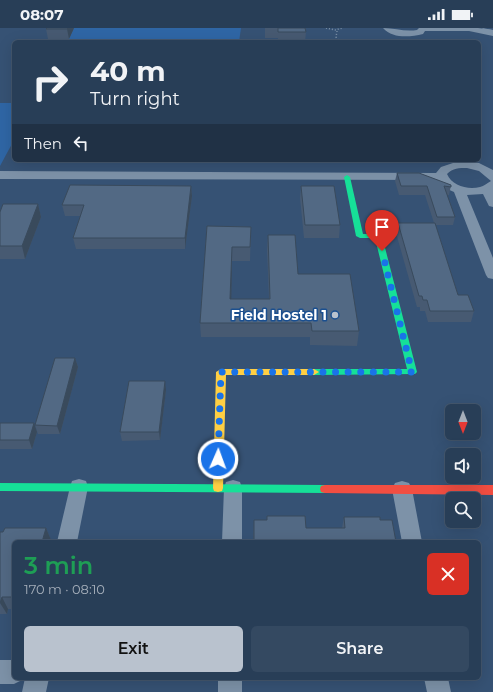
<!DOCTYPE html>
<html lang="en">
<head>
<meta charset="utf-8">
<style>
  :root { --surface:#283e57; --page:#344961; --text:#f1f3f6; --muted:#a5aeba; --line:#44576d; --accent:#b9c2ce }
  body { margin:0; font-family:Montserrat,sans-serif; background:var(--page); color:var(--text); height:100vh; display:flex; flex-direction:column; font-size:15px; white-space:nowrap }
  * { box-sizing:border-box; margin:0 }
  p { font-size:13px; color:var(--muted) }
  .icon { flex:none; width:22px; height:22px; fill:none; stroke:currentColor; stroke-width:2; stroke-linecap:round; stroke-linejoin:round }
  .map { position:relative; flex:1; overflow:hidden }
  .details { position:absolute; left:12px; top:512px; width:469px; height:140px; display:flex; flex-direction:column; background:var(--surface); border-radius:6px; box-shadow:0 4px 16px #0002,0 0 0 1px var(--line) }
  .details>* { flex:none }
  .banner { position:absolute; left:12px; top:12px; width:469px; height:122px; border-radius:6px; box-shadow:0 4px 16px #0002,0 0 0 1px var(--line); background:#283e57; color:var(--text); overflow:hidden }
  .needle { width:26px; rotate:180deg }
  .controls { position:absolute; left:445px; top:376px; display:grid; gap:8px }
  .controls a { display:grid; place-items:center; width:36px; height:36px; border-radius:6px; background:var(--surface); box-shadow:0 4px 16px #0002,0 0 0 1px var(--line); font-size:20px }
  .pin { position:absolute; display:grid; place-items:center; width:34px; height:34px; color:#fff; margin:-41px -17px; border-radius:50% 50% 50% 0; rotate:-45deg; box-shadow:0 0 4px #0007 }
  .pin .icon { rotate:45deg }
  .me { position:absolute; width:44px; margin:-22px; rotate:2deg; stroke-linejoin:round; filter:drop-shadow(0 0 3px #0008) }
  .turn { display:flex; align-items:center; gap:14px; height:84px; padding:0 12px; font-size:18px }
  .turn .icon { width:52px; height:52px; stroke-width:2.5 }
  .turn b { display:block; font-size:28px; line-height:34px }
  .then { display:flex; align-items:center; height:38px; padding:0 12px; background:#0003; gap:8px; font-size:15px }
  .round { display:grid; place-items:center; flex:none; width:42px; height:42px; border-radius:6px; background:var(--page) }
  .overview { display:flex; align-items:center; justify-content:space-between; height:68px; padding:0 12px }
  h1 { font-size:24px; font-weight:600; line-height:30px; color:#1e9e55 }
  .cta { display:flex; gap:8px; margin-top:auto; padding:8px 12px }
  .cta a { flex:1; height:46px; border-radius:6px; background:var(--accent); color:#111; font-size:16px; font-weight:600; line-height:46px; text-align:center }
  .cta a+a { background:var(--page); color:var(--text) }
  .status { display:flex; justify-content:space-between; align-items:center; height:28px; padding:0 20px; background:var(--surface); direction:ltr }
  .status svg { height:11px; fill:currentColor }
  .map>svg:first-child { display:block }
</style>
</head>
<body>
<div class="status"><b>08:07</b><svg viewBox="0 0 49 12"><path d="M0 12V9h3v3zM5 12V6h3v6zM10 12V3h3v9zM15 12V0h3v12zM26 1h20v11H26zM47 4h2v5h-2z"/></svg></div>
<div class="map">
<svg width="493" height="664" viewBox="0 0 493 664">
  <rect width="100%" height="100%" fill="#365274"/>
  <path fill="#2f66a5" d="M54 0H241L239 14H64L65 11H48Z
    M0 75H14V112L0 138Z"/>
  <g fill="none" stroke-linecap="round" stroke-linejoin="round">
    <path stroke="#7d92a8" stroke-width="1.5" stroke-dasharray="1 2" stroke-linecap="butt" d="M326 0 335 2 343 0
      M337 3 336 9 340 14
      M25 13H64"/>
    <path fill="#7d92a8" fill-rule="evenodd" d="M482 0 493 2V4L483 1Z"/>
    <path fill="#7d92a8" fill-rule="evenodd" d="M383 0C395 0 405 4 417 2L419 0H478L493 2V8L469 3H425L423 6C410 9 393 11 383 0Z
      M459 133 479 135 493 142V179L489 178 483 166 467 167 493 230V251L488 250 486 247 454 164 445 160 438 152 0 151V143L436 145 441 139ZM467 140 479 143 491 153C487 155 484 158 480 159 468 162 452 158 447 146 453 140 459 140 467 140Z
      M79 451 86 453 88 459 77 514H57L70 459 72 453Z
      M233 452 240 454 242 460V514H222L224 460 226 454Z
      M402 453 409 455 412 461 422 514H402L392 461 395 455Z
      M0 632H14V650H23L22 652 14 656H0Z
      M25 650H49L46 664H22Z
      M218 650H242V664H218Z
      M424 650H448L451 664H427Z"/>
    <path fill="#16e098" fill-rule="evenodd" d="M347 147 350 149 363 206H378L382 208 417 344 415 346 314 347 309 344 314 341H407L375 210H360L356 208 344 149Z
      M0 455 325 457 329 458 330 461 329 464 325 465 0 463Z"/>
    <path fill="#ffcf43" fill-rule="evenodd" d="M221 341H314L319 344 314 347H226L223 460 222 463 218 464 214 463 213 460 216 344Z"/>
    <path fill="#f24e42" fill-rule="evenodd" d="M325 457H493V467L325 465 321 464 320 461 321 458Z"/>
  </g>
  <path fill="#475a72" d="M47 0H74L69 11H48L46 1Z
    M265 0H305L306 4 305 14H278V10H265Z
    M397 145 451 157 449 167H447L455 189 453 197H435L458 267 474 283 471 294H428L425 283H420V279H417L396 205 398 195H434L425 167H399L395 153Z
    M191 158 192 168 185 221H76L73 210 81 188H65L62 177Z
    M301 158 340 197 339 210H304L300 170Z
    M38 176 41 189 25 231H0V184Z
    M207 198 251 199 250 233H232L231 271H269L267 221 268 207 298 246 359 303 357 318 310 317V309H201L200 295Z
    M75 330 78 339 60 406H38L35 397Z
    M166 362 160 412 122 413 120 404Z
    M0 395H34L37 404 32 421H0Z
    M344 489 380 492 396 514H253L254 492 306 500H342Z
    M46 500 51 512 50 514H14V581H8L7 586H0V504Z"/>
  <path fill="#394a5c" d="M68 0H74L69 11 67 1Z
    M191 158 192 168 185 221V210Z
    M38 176 41 189 25 231 22 218Z
    M232 219V233L231 286 230 271Z
    M75 330 78 339 60 406 57 398Z
    M165 353 166 362 160 412 159 404Z
    M34 395 37 404 32 421 29 412Z
    M46 500 51 512 50 514H42Z
    M2 569 8 581 7 586 0 575Z"/>
  <path fill="#526984" stroke="#394a5c" d="M47 0H68L67 1H46Z
    M278 0H305L306 4H278Z
    M397 145H419L451 157V159L444 158 455 189H437L427 158H401Z
    M70 157 191 158 185 210H73L84 177H62Z
    M301 158H334L340 197H305Z
    M3 176H38L22 218H0V184Z
    M398 195H435L458 267H468L474 283H430L427 272H423L422 268H419Z
    M207 198 251 199 250 219H232L230 271H270L268 207H295L298 246H350L359 303H312L311 295H200Z
    M55 330H75L57 398 35 397Z
    M129 353H165L159 404H120Z
    M0 395H34L29 412H0Z
    M267 488H305L306 500H345L344 489H380V492H392L396 514H254V492H267Z
    M5 500H46L42 514H14V569H2L0 575V504H3Z"/>
  <g fill="none" stroke-linecap="round" stroke-linejoin="round">
    <path stroke="#1a73e8" stroke-width="7" stroke-dasharray="0 12.6" d="M218 431 221 344H412L382 223"/>
  </g>
  <circle fill="#b9c2ce" stroke="#1b4f8f" stroke-width="1.5" cx="335" cy="287" r="4"/>
  <g text-anchor="middle" stroke-width="3" stroke-linejoin="round" paint-order="stroke">
    <g font-size="14" font-weight="bold" fill="#fff" stroke="#1b4f8f" text-anchor="end">
      <text x="327" y="292">Field Hostel 1</text>
    </g>
  </g>
</svg>
<div class="controls">
<a><svg class="needle" viewBox="-14 -14 28 28"><path d="M0-13l5 13h-10z" fill="#e53935"/><path d="M0 13l5-13h-10z" fill="#a5aeba"/></svg></a>
<a><svg class="icon" aria-label="sound" viewBox="0 0 24 24"><path d="M4 9h4l5-4v14l-5-4H4zM17 9q2 3 0 6"/></svg></a>
<a><svg class="icon" aria-label="search" viewBox="0 0 24 24"><circle cx="10" cy="10" r="6"/><path d="M15 15l6 6"/></svg></a>
</div>
<div class="pin" style="left:382px;top:223px;background:#d93025"><svg class="icon" aria-label="arrive" viewBox="0 0 24 24"><path d="M6 21V4h12l-3 4 3 4H6"/></svg></div>
<svg class="me" style="left:218px;top:431px" viewBox="-20 -20 40 40"><circle r="17" fill="#1a73e8" stroke="#fff" stroke-width="3"/><path d="M0-11L8 9 0 5-8 9z" fill="#fff"/></svg>
<div class="banner">
<div class="turn"><svg class="icon" aria-label="right" viewBox="0 0 24 24"><path d="M7 20v-9h11M14 6l5 5-5 5"/></svg><div><b>40 m</b>Turn right</div></div>
<div class="then">Then<svg class="icon" aria-label="left" viewBox="0 0 24 24"><path d="M17 20v-9H6M10 6l-5 5 5 5"/></svg></div>
</div>
<section class="details">
<div class="overview"><div><h1>3 min</h1><p>170 m · 08:10</p></div><a class="round" style="background:#d93025;color:#fff"><svg class="icon" aria-label="close" viewBox="0 0 24 24"><path d="M6 6l12 12M18 6L6 18"/></svg></a></div>
<div class="cta"><a>Exit</a><a>Share</a></div>
</section>
</div>
</body>
</html>
